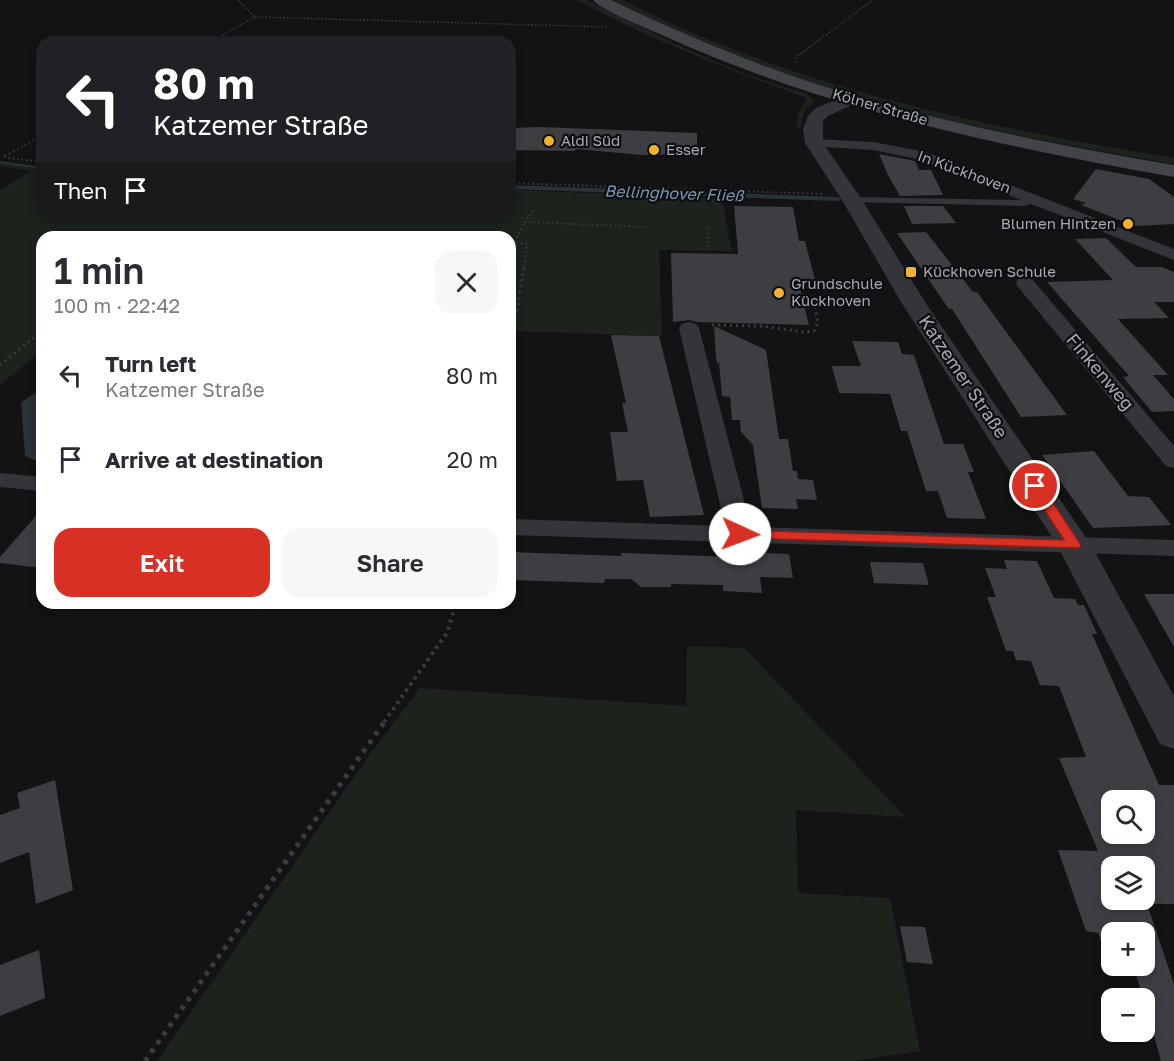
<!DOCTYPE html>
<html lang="en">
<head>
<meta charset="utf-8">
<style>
  :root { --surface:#fff; --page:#f7f7f7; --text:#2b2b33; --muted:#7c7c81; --accent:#d93025 }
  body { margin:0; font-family:"Golos Text",sans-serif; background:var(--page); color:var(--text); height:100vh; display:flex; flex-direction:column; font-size:22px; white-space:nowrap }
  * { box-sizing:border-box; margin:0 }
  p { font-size:20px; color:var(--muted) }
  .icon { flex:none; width:33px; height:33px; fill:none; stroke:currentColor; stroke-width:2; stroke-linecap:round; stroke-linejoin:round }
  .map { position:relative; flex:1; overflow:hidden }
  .drawer { position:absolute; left:36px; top:231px; width:480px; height:378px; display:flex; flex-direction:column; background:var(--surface); border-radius:18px; box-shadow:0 3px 9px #0003 }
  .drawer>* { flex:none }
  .top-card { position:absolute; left:36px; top:36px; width:480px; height:183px; border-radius:18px; box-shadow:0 3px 9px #0003; background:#202124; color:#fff; overflow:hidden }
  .fabs { position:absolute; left:1101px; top:790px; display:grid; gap:12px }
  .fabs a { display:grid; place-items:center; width:54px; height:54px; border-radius:12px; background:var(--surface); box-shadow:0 3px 9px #0003; font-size:30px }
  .pin { position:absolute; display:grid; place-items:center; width:51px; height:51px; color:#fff; margin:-26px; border:3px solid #fff; border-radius:50%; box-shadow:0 2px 6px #0007 }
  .me { position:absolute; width:66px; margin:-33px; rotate:92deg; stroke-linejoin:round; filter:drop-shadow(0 0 4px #0008) }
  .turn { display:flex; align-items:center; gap:21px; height:126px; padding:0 18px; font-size:27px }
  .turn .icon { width:78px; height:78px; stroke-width:2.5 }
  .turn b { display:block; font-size:42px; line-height:51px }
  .then { display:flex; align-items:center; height:57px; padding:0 18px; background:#0003; gap:12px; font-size:22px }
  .round { display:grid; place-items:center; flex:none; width:63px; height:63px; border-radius:18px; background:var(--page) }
  .summary { display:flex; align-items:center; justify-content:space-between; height:102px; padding:0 18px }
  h1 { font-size:36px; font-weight:600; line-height:45px }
  .button { display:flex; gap:12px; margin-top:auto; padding:12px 18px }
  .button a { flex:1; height:69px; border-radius:18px; background:var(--accent); color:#fff; font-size:24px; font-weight:600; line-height:69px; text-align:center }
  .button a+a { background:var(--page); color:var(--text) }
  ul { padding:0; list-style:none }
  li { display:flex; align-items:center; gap:18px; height:84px; padding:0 18px }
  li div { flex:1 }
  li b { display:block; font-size:22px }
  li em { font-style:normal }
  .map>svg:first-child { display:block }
</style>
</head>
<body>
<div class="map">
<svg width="1174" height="1061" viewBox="0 0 1174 1061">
  <rect width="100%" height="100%" fill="#131315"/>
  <path fill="#1b231c" d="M577 0H587C658 35 729 73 806 93L815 101 804 112 800 130 797 128C795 113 802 110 807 98 729 70 651 40 577 0Z
    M611 0H623C794 88 985 127 1174 158V164C1044 142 908 116 783 74 723 54 667 27 611 0Z
    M0 162 42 168V213H510V190L722 198 732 251 659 250 662 336 510 331V237H42V351L0 385V190L31 171 0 166Z
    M687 646 744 648 906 817 796 810 798 893 890 898 920 1051 853 1061H157L370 754 420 688 686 706Z"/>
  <path fill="#293239" d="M42 389V463L25 456 21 402Z"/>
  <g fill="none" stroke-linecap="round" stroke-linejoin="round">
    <path fill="#293239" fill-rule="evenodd" d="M0 161 42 167V169L0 163Z
      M510 185 838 197 841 199 838 201 510 189Z"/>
  </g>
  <path fill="#3d3e42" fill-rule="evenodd" d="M540 127 697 133V154L642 155 576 149 575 151 510 150V128Z
    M879 154 915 161 919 170H931L943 195 900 196 888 175Z
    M1096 169 1149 179 1174 197V224L1135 226 1081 205 1086 203 1073 199Z
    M734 206 793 207 799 241H805L817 288H800L809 325 697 322 690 320 673 322 671 253 738 254Z
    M904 206H943L956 223 912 224Z
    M926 232 973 292H977L1067 415 1021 417 952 309H949L935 289 897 233Z
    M1106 238 1136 267H1162L1174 272V302H1154L1169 318 1118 319 1168 375H1153L1174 399V411L1152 412 1123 377 1129 376 1047 282 1113 280 1075 239Z
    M714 326 766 350 779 439H788L793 471H797L798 479 813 480 817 500 796 499 798 509 762 508 753 445 741 432 740 420H732L730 397 722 396 719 363H717L716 358Z
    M611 335 659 336 704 515 650 517 643 480 617 481 610 432H628L622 403H626Z
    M852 341 898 342 902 354 914 355 944 444H963L974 472H968L986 519 947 518 938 491H926L907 431H901L890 394 839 393 832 366H861Z
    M1094 451 1128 496 1149 497 1171 525 1093 528 1042 455Z
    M42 509V568L0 563V557Z
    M510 552 621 556V553L734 557V552L789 554 793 578 760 577 762 593 723 591V585L671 584V587H641L631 579H605L604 583 510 580Z
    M1004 560 1037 561 1054 598 1075 599 1078 605H1084L1097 634H1092L1159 785H1174V904H1147L1174 984V1061H1161L1144 999 1133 966H1144V933H1112V961H1108L1098 933 1086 931 1058 850 1098 851 1059 758 1086 757 1059 686 1040 685 1031 661 1016 660 1013 651H1006L987 597H996L985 568 1007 569ZM1112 801H1144V834H1112ZM1112 867H1144V900H1112Z
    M870 562 923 563 929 585 874 583Z
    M1144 594H1174V647Z
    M55 780 73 890 36 904 29 852 0 863V815L20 808 17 793Z
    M900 926 925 927 933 964 907 962Z
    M39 950 45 998 0 1016V965Z"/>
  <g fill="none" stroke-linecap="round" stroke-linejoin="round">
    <path stroke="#3a3c41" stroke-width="1.5" stroke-dasharray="1.5 2" stroke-linecap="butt" d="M255 17 608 27
      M210 42 255 17 238 0
      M795 62 796 57 873 0"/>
    <path stroke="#3a3c41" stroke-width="2" stroke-dasharray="1.5 3" stroke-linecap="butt" d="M42 136 3 157 42 162
      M510 183 824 194
      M533 211 525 222 647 227
      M707 228 709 251
      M524 266 527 244 514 242 525 222"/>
    <path stroke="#3a3c41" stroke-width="3" stroke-dasharray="2 4" stroke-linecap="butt" d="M517 311 524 265
      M712 325 762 326 803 332 814 331 818 323 813 298
      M0 365 42 331"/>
    <path stroke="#3a3c41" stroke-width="4" stroke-dasharray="3 4.5" stroke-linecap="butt" d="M384 722 447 633 456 603"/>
    <path stroke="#3a3c41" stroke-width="5" stroke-dasharray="4.5 6" stroke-linecap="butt" d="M145 1061 385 721"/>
    <path fill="#34353a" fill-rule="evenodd" d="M852 197 1024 200 1040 197 1044 200 1024 206 849 202V198Z"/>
    <path fill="#34353a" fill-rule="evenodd" d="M814 139 873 142 926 152 1174 249V260L917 159 873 150 809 146 807 143Z
      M1025 277 1032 279 1174 446V468L1166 466 1018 287 1016 283 1018 279Z
      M689 322 696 324 699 328 751 527 1174 540V556L510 535V519L725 526 679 328 682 324Z
      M0 473 42 477V491L0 487Z"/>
    <path fill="#34353a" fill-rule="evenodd" d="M850 94 856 95 859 99 856 103 828 116 823 121V143L862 200 925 302 1091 545 1174 696V749L1160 744 1057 545 901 302 842 200 805 143 803 129 808 116 816 108Z"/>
    <path fill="#42444a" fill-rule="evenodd" d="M593 0H611C692 39 775 73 862 98 964 127 1069 147 1174 165V177C999 146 824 109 662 35 646 28 603 11 593 0Z"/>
  </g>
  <path fill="#d93025" stroke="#8d1f18" stroke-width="1.5" d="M1035 482 1040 483 1079 542 1081 545 1079 548 740 538 733 534 740 530 1064 540 1029 486Z"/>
  <g fill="#f2b22e" stroke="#0e0e10" stroke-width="2">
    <circle cx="549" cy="141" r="6"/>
    <circle cx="654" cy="150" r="6"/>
    <circle cx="1128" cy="224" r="6"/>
    <rect x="905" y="266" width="12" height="12" rx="3"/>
    <circle cx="779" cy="293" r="6"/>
  </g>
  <g text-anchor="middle" stroke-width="4.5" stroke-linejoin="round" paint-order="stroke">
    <g font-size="15" fill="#a5aab5" stroke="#0e0e10">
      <text transform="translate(880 107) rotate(16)" y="5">Kölner Straße</text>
      <text transform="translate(964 172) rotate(20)" y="5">In Kückhoven</text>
    </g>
    <g font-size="15" fill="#a5aab5" stroke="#0e0e10" text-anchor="start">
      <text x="561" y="146">Aldi Süd</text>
      <text x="666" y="155">Esser</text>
      <text x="1116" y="229" text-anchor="end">Blumen Hintzen</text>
      <text x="923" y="277">Kückhoven Schule</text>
      <text x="791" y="289">Grundschule<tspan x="791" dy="17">Kückhoven</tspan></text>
    </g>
    <g font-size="16" font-style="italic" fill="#7b97b1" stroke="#0e0e10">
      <text transform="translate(674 193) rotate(2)" y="6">Bellinghover Fließ</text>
    </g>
    <g font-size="18" fill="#a5aab5" stroke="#0e0e10">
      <text transform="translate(1100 372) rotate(50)" y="6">Finkenweg</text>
      <text transform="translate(963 377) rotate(56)" y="6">Katzemer Straße</text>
    </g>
  </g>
</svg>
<div class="fabs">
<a><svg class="icon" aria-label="search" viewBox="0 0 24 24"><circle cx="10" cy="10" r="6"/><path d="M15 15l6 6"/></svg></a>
<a><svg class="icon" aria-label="layers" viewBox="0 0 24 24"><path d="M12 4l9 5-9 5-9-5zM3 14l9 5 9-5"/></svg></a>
<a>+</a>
<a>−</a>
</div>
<div class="pin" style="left:1035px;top:486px;background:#d93025"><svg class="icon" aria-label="arrive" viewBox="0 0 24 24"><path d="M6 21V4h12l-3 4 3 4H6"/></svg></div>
<svg class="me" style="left:740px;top:534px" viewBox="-20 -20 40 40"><circle r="19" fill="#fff"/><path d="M0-13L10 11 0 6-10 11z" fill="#d93025"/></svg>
<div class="top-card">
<div class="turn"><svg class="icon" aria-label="left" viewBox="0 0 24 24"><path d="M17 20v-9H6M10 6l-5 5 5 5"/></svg><div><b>80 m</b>Katzemer Straße</div></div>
<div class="then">Then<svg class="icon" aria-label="arrive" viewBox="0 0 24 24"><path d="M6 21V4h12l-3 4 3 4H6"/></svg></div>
</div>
<section class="drawer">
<div class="summary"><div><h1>1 min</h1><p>100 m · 22:42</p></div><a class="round"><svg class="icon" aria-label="close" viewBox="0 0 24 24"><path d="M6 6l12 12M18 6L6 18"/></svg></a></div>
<ul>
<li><svg class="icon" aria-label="left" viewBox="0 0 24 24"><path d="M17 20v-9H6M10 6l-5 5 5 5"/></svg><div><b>Turn left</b><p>Katzemer Straße</p></div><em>80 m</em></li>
<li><svg class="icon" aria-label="arrive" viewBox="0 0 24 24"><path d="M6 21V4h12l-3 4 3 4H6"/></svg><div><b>Arrive at destination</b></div><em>20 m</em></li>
</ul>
<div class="button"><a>Exit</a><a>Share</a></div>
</section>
</div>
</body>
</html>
